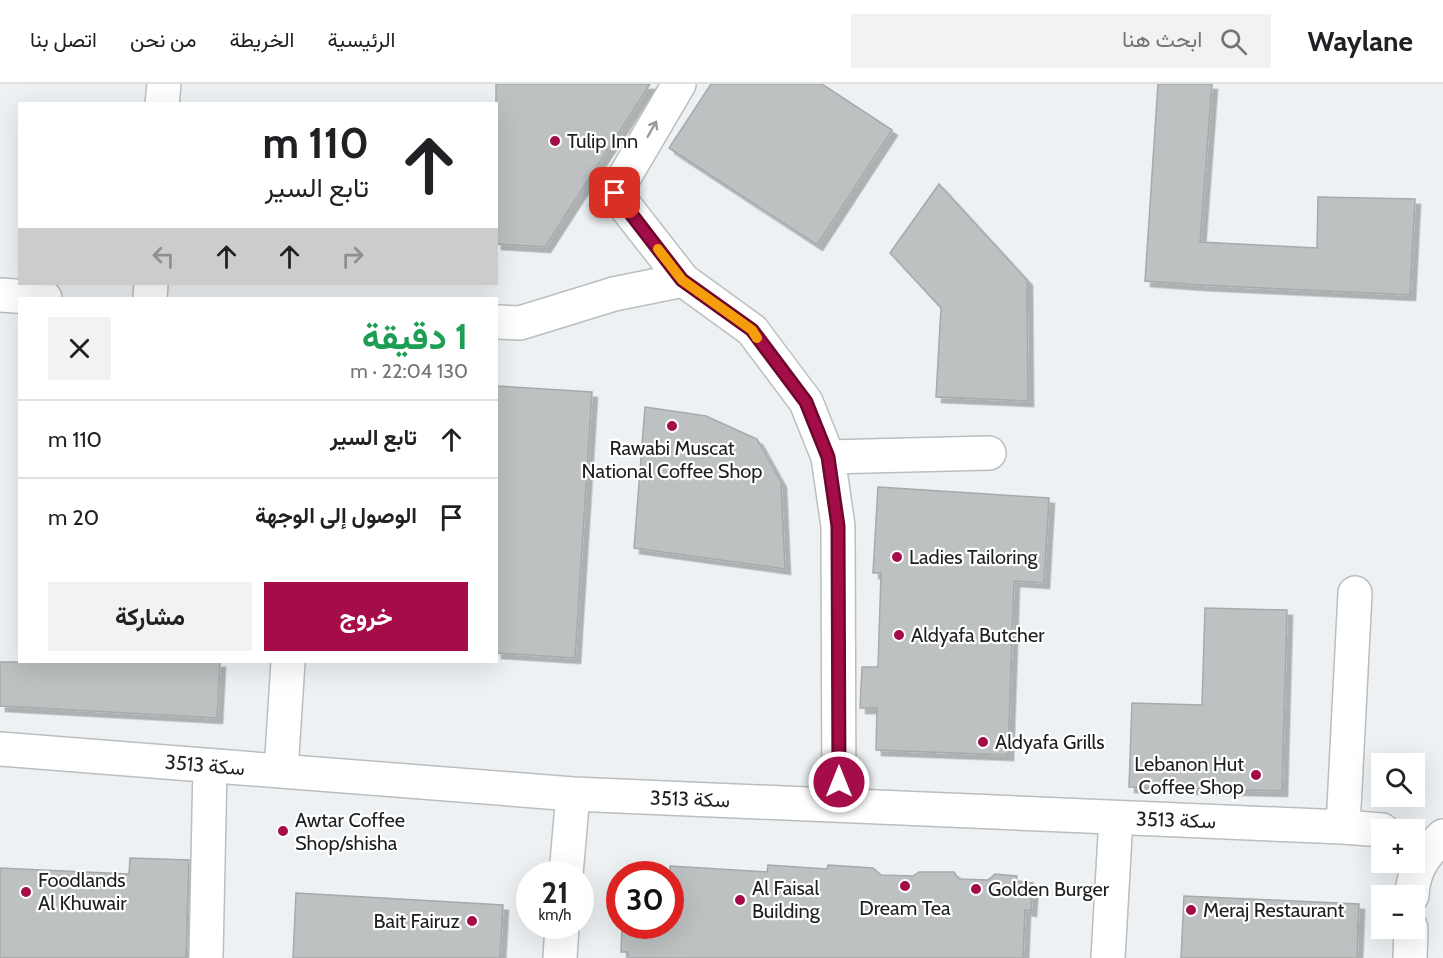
<!DOCTYPE html>
<html lang="ar">
<head>
<meta charset="utf-8">
<style>
  :root { --surface:#fff; --page:#f2f2f2; --text:#202124; --muted:#757577; --line:#e0e0e0; --accent:#a40d47 }
  body { margin:0; font-family:Cabin,Vazirmatn,sans-serif; background:var(--page); color:var(--text); direction:rtl; height:100vh; display:flex; flex-direction:column; font-size:22px; white-space:nowrap }
  * { box-sizing:border-box; margin:0 }
  p { font-size:20px; color:var(--muted) }
  .icon { flex:none; width:33px; height:33px; fill:none; stroke:currentColor; stroke-width:2; stroke-linecap:round; stroke-linejoin:round }
  .map { position:relative; flex:1; overflow:hidden; direction:ltr }
  .side { position:absolute; left:18px; top:213px; width:480px; height:366px; display:flex; flex-direction:column; background:var(--surface); border-radius:0px; box-shadow:0 6px 24px #0002; direction:rtl }
  .side>* { flex:none }
  .banner { position:absolute; left:18px; top:18px; width:480px; height:183px; border-radius:0px; box-shadow:0 6px 24px #0002; direction:rtl; background:#fff; color:var(--text); overflow:hidden }
  .fabs { position:absolute; left:1371px; top:669px; display:grid; gap:12px }
  .fabs a { display:grid; place-items:center; width:54px; height:54px; border-radius:0px; background:var(--surface); box-shadow:0 6px 24px #0002; font-size:30px }
  .speed { position:absolute; left:516px; top:777px; display:flex; gap:12px; font-size:30px; font-weight:700; text-align:center }
  .speed>* { display:grid; place-content:center; width:78px; height:78px; border-radius:50%; background:var(--surface); box-shadow:0 6px 24px #0002; line-height:1 }
  .speed small { font-size:15px; font-weight:400 }
  .speed .limit { border:9px solid #d22; background:#fff; color:#111 }
  .pin { position:absolute; display:grid; place-items:center; width:51px; height:51px; color:#fff; margin:-26px; border-radius:12px; box-shadow:0 3px 9px #0006 }
  .me { position:absolute; width:66px; margin:-33px; rotate:0deg; stroke-linejoin:round; filter:drop-shadow(0 0 4px #0008) }
  .turn { display:flex; align-items:center; gap:21px; height:126px; padding:0 30px; font-size:27px }
  .turn .icon { width:78px; height:78px; stroke-width:2.5 }
  .turn b { display:block; font-size:42px; line-height:51px }
  .lanes { display:flex; align-items:center; height:57px; padding:0 30px; background:#0003; justify-content:center; gap:30px; direction:ltr }
  .lanes .off { opacity:.35 }
  .round { display:grid; place-items:center; flex:none; width:63px; height:63px; border-radius:0px; background:var(--page) }
  .headline { display:flex; align-items:center; justify-content:space-between; height:102px; padding:0 30px }
  h1 { font-size:36px; font-weight:700; line-height:45px; color:#1e9e55 }
  .button { display:flex; gap:12px; margin-top:auto; padding:12px 30px }
  .button a { flex:1; height:69px; border-radius:0px; background:var(--accent); color:#fff; font-size:24px; font-weight:700; line-height:69px; text-align:center }
  .button a+a { background:var(--page); color:var(--text) }
  ul { padding:0; list-style:none }
  li { display:flex; align-items:center; gap:18px; height:78px; padding:0 30px; border-top:2px solid var(--line) }
  li div { flex:1 }
  li b { display:block; font-size:22px }
  li em { font-style:normal }
  header { display:flex; align-items:center; gap:36px; box-sizing:border-box; height:84px; padding:0 30px; background:var(--surface); border-bottom:2px solid var(--line) }
  header strong { font-size:28px }
  nav { display:flex; gap:33px; margin-inline-start:auto; font-size:21px }
  .search { width:420px; height:54px; background:var(--page); display:flex; align-items:center; gap:15px; box-sizing:border-box; padding:0 21px; border-radius:0px; color:var(--muted); font-size:22px }
  .map>svg:first-child { display:block }
</style>
</head>
<body>
<header>
<strong>Waylane</strong>
<div class="search"><svg class="icon" aria-label="search" viewBox="0 0 24 24"><circle cx="10" cy="10" r="6"/><path d="M15 15l6 6"/></svg>ابحث هنا</div>
<nav><a>الرئيسية</a><a>الخريطة</a><a>من نحن</a><a>اتصل بنا</a></nav>
</header>
<div class="map">
<svg width="1443" height="874" viewBox="0 0 1443 874">
  <defs>
    <filter id="shadow"><feDropShadow dx="5.5" dy="5.5" stdDeviation="0" flood-color="#0004"/></filter>
  </defs>
  <rect width="100%" height="100%" fill="#edf1f3"/>
  <path fill="#bdc1c2" stroke="#a5aaab" stroke-width="1.5" filter="url(#shadow)" d="M496 0H650L545 163 496 160Z
    M711 0H822L892 46 817 161 669 64Z
    M1158 0H1212L1200 158 1317 164 1318 113 1415 115 1410 211 1199 201 1145 197Z
    M939 100 1027 196 1028 317 936 313 941 224 890 169Z
    M496 302 592 308 575 574 496 569Z
    M645 323 706 332 757 355 781 398 785 485 634 464Z
    M878 403 1049 414 1044 499 1014 497 1008 671 876 666 877 624H860L862 583H878L881 489H873Z
    M1205 524 1287 526 1282 707 1129 703 1132 619 1202 621Z
    M0 578H220L217 634 0 622Z
    M130 774 189 776 186 874H0V784L129 790Z
    M768 781 827 785 828 781 873 784 881 791 913 792 919 788H954L959 795 988 796 995 790 1017 792 1016 798 1033 799 1031 827 1025 826 1023 874H628V868H621L622 842H670V782L767 788Z
    M296 809 503 821 500 874H293Z
    M1184 812 1359 820 1357 874H1181Z"/>
  <g fill="none" stroke-linecap="round" stroke-linejoin="round">
    <defs>
      <path id="minor" d="M679 0 615 109 683 196 752 246 806 318 828 373 838 442 839 721
        M162 20 164 0
        M0 211 45 214
        M150 214 151 200
        M496 238 520 239 614 210 683 196
        M828 373 989 369
        M0 665 573 710 1343 743 1382 746
        M281 687 288 578
        M1343 743 1355 509
        M566 790 573 710
        M1412 812C1413 785 1425 770 1443 752
        M206 874 210 682
        M560 874 562 842
        M1108 874 1116 734
        M1410 874 1411 844"/>
    </defs>
    <use href="#minor" stroke="#babebf" stroke-width="36"/>
    <use href="#minor" stroke="#fff" stroke-width="33"/>
  </g>
  <defs><path id="oneway-shaft" d="M-6 0H5M1.5-3L5.5 0L1.5 3" fill="none" stroke-width="1.6" stroke-linecap="round" stroke-linejoin="round" transform="scale(1.5)"/></defs>
  <use stroke="#9a9a9b" href="#oneway-shaft" transform="translate(652 45) rotate(-60)"/>
  <g fill="none" stroke-linecap="round" stroke-linejoin="round">
    <defs>
      <path id="route" d="M615 109 682 196 752 246 806 318 828 373 838 442 839 698"/>
    </defs>
    <use href="#route" stroke="#6b082e" stroke-width="15"/>
    <use href="#route" stroke="#a40d47" stroke-width="10"/>
    <path stroke="#f59e0b" stroke-width="10" d="M658 165 682 196 752 246 757 254"/>
  </g>
  <g fill="#a40d47" stroke="#fff" stroke-width="2">
    <circle cx="555" cy="57" r="6"/>
    <circle cx="672" cy="342" r="6"/>
    <circle cx="897" cy="473" r="6"/>
    <circle cx="899" cy="551" r="6"/>
    <circle cx="983" cy="658" r="6"/>
    <circle cx="1256" cy="691" r="6"/>
    <circle cx="283" cy="747" r="6"/>
    <circle cx="905" cy="802" r="6"/>
    <circle cx="976" cy="805" r="6"/>
    <circle cx="26" cy="808" r="6"/>
    <circle cx="740" cy="816" r="6"/>
    <circle cx="1191" cy="826" r="6"/>
    <circle cx="472" cy="837" r="6"/>
  </g>
  <g text-anchor="middle" stroke-width="4.5" stroke-linejoin="round" paint-order="stroke">
    <g font-size="20" fill="#1e1f20" stroke="#fff" text-anchor="start">
      <text x="567" y="64">Tulip Inn</text>
      <text x="672" y="371" text-anchor="middle">Rawabi Muscat<tspan x="672" dy="23">National Coffee Shop</tspan></text>
      <text x="909" y="480">Ladies Tailoring</text>
      <text x="911" y="558">Aldyafa Butcher</text>
      <text x="995" y="665">Aldyafa Grills</text>
      <text x="1244" y="687" text-anchor="end">Lebanon Hut<tspan x="1244" dy="23">Coffee Shop</tspan></text>
      <text x="295" y="743">Awtar Coffee<tspan x="295" dy="23">Shop/shisha</tspan></text>
      <text x="38" y="803">Foodlands<tspan x="38" dy="23">Al Khuwair</tspan></text>
      <text x="752" y="811">Al Faisal<tspan x="752" dy="23">Building</tspan></text>
      <text x="988" y="812">Golden Burger</text>
      <text x="905" y="831" text-anchor="middle">Dream Tea</text>
      <text x="1203" y="833">Meraj Restaurant</text>
      <text x="460" y="844" text-anchor="end">Bait Fairuz</text>
    </g>
    <g font-size="20" fill="#1e1f20" stroke="#fff">
      <text transform="translate(205 681) rotate(5)" y="7">سكة 3513</text>
      <text transform="translate(690 715) rotate(2)" y="7">سكة 3513</text>
      <text transform="translate(1176 736) rotate(2)" y="7">سكة 3513</text>
    </g>
  </g>
</svg>
<div class="fabs">
<a><svg class="icon" aria-label="search" viewBox="0 0 24 24"><circle cx="10" cy="10" r="6"/><path d="M15 15l6 6"/></svg></a>
<a>+</a>
<a>−</a>
</div>
<div class="speed"><div>21<small>km/h</small></div><div class="limit">30</div></div>
<div class="pin" style="left:615px;top:109px;background:#d93025"><svg class="icon" aria-label="arrive" viewBox="0 0 24 24"><path d="M6 21V4h12l-3 4 3 4H6"/></svg></div>
<svg class="me" style="left:839px;top:698px" viewBox="-20 -20 40 40"><circle r="17" fill="#a40d47" stroke="#fff" stroke-width="3"/><path d="M0-11L8 9 0 5-8 9z" fill="#fff"/></svg>
<div class="banner">
<div class="turn"><svg class="icon" aria-label="ahead" viewBox="0 0 24 24"><path d="M12 20V5M6 11l6-6 6 6"/></svg><div><b>110 m</b>تابع السير</div></div>
<div class="lanes"><svg class="icon off" aria-label="left" viewBox="0 0 24 24"><path d="M17 20v-9H6M10 6l-5 5 5 5"/></svg><svg class="icon" aria-label="ahead" viewBox="0 0 24 24"><path d="M12 20V5M6 11l6-6 6 6"/></svg><svg class="icon" aria-label="ahead" viewBox="0 0 24 24"><path d="M12 20V5M6 11l6-6 6 6"/></svg><svg class="icon off" aria-label="right" viewBox="0 0 24 24"><path d="M7 20v-9h11M14 6l5 5-5 5"/></svg></div>
</div>
<section class="side">
<div class="headline"><div><h1>1 دقيقة</h1><p>130 m · 22:04</p></div><a class="round"><svg class="icon" aria-label="close" viewBox="0 0 24 24"><path d="M6 6l12 12M18 6L6 18"/></svg></a></div>
<ul>
<li><svg class="icon" aria-label="ahead" viewBox="0 0 24 24"><path d="M12 20V5M6 11l6-6 6 6"/></svg><div><b>تابع السير</b></div><em>110 m</em></li>
<li><svg class="icon" aria-label="arrive" viewBox="0 0 24 24"><path d="M6 21V4h12l-3 4 3 4H6"/></svg><div><b>الوصول إلى الوجهة</b></div><em>20 m</em></li>
</ul>
<div class="button"><a>خروج</a><a>مشاركة</a></div>
</section>
</div>
</body>
</html>
